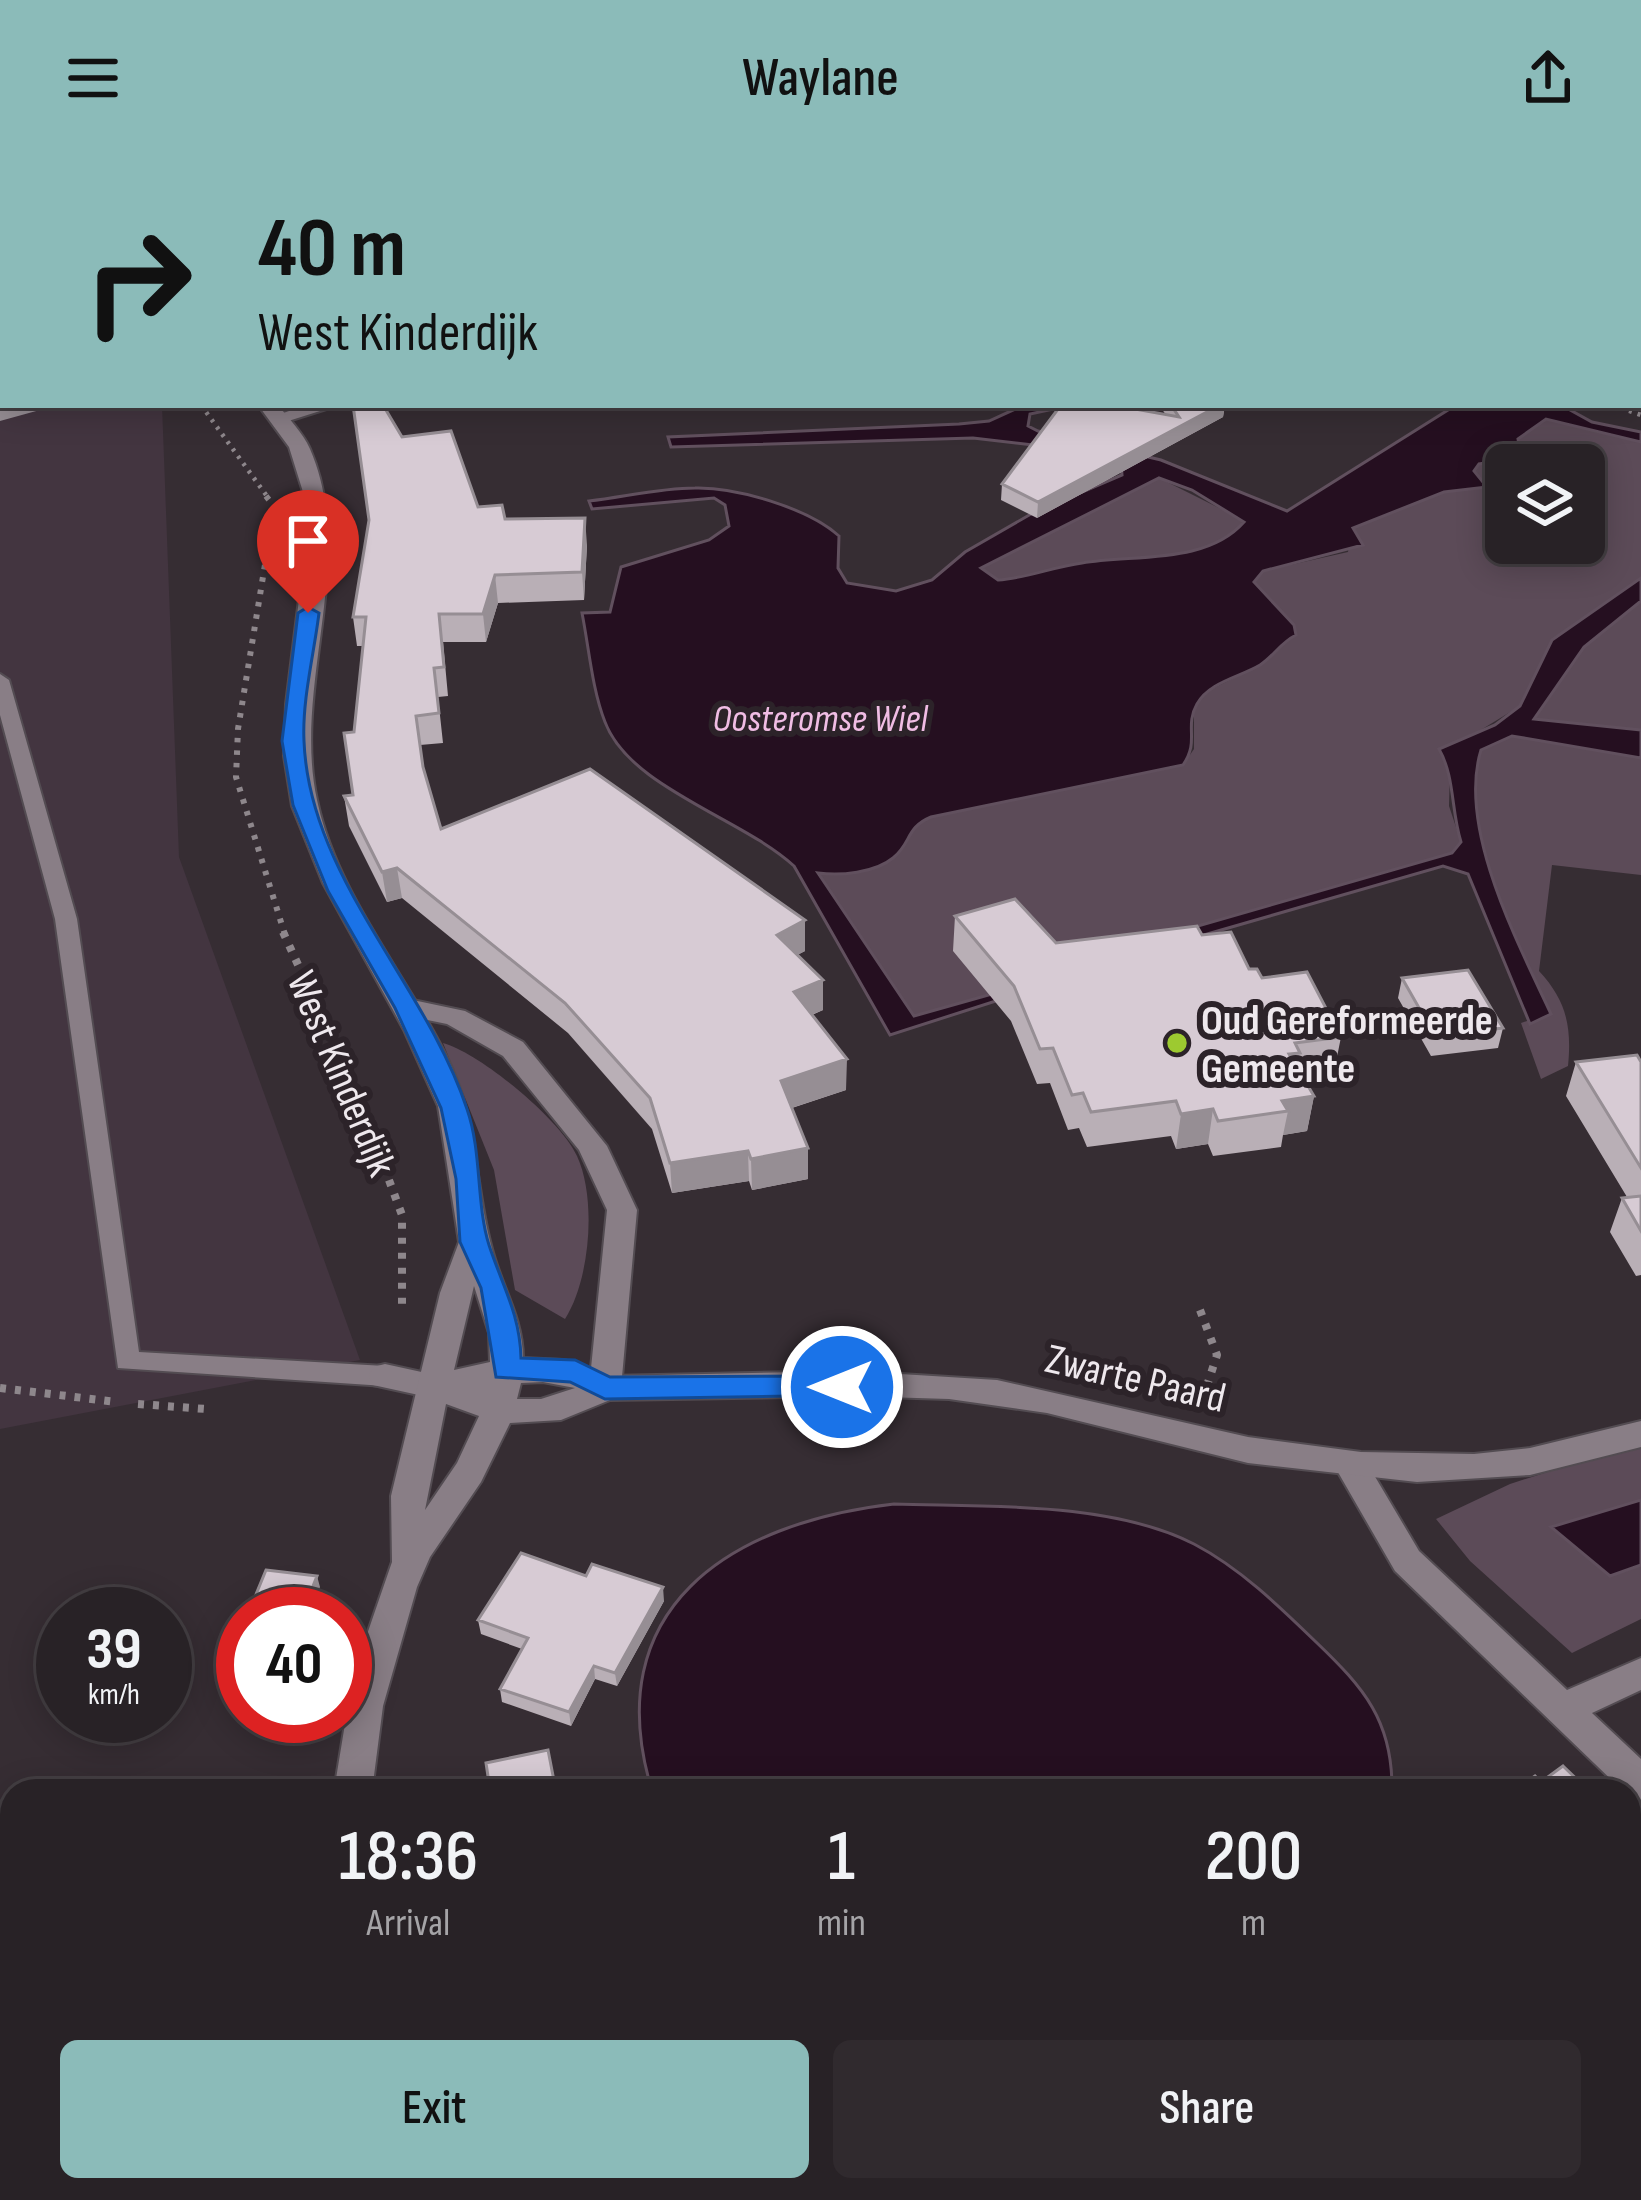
<!DOCTYPE html>
<html lang="en">
<head>
<meta charset="utf-8">
<style>
  :root { --surface:#282226; --page:#302a2e; --text:#f1f3f6; --muted:#a5a4a7; --line:#443f43; --accent:#8bbbb9 }
  body { margin:0; font-family:"Sofia Sans Condensed",sans-serif; background:var(--page); color:var(--text); height:100vh; display:flex; flex-direction:column; font-size:45px; white-space:nowrap }
  * { box-sizing:border-box; margin:0 }
  p { font-size:39px; color:var(--muted) }
  .icon { flex:none; width:66px; height:66px; fill:none; stroke:currentColor; stroke-width:2; stroke-linecap:round; stroke-linejoin:round }
  .map { position:relative; flex:1; overflow:hidden }
  .sheet { position:absolute; left:0px; top:1623px; width:1641px; height:423px; display:flex; flex-direction:column; background:var(--surface); border-radius:36px 36px 0 0; box-shadow:0 6px 30px #0003,0 0 0 3px var(--line) }
  .sheet>* { flex:none }
  .banner { position:absolute; left:0px; top:0px; width:1641px; height:252px; box-shadow:0 6px 30px #0003,0 0 0 3px var(--line); background:#8bbbb9; color:#111; overflow:hidden }
  .buttons { position:absolute; left:1485px; top:288px; display:grid; gap:24px }
  .buttons a { display:grid; place-items:center; width:120px; height:120px; border-radius:18px; background:var(--surface); box-shadow:0 6px 30px #0003,0 0 0 3px var(--line); font-size:60px }
  .speed { position:absolute; left:36px; top:1431px; display:flex; gap:24px; font-size:60px; font-weight:700; text-align:center }
  .speed>* { display:grid; place-content:center; width:156px; height:156px; border-radius:50%; background:var(--surface); box-shadow:0 6px 30px #0003,0 0 0 3px var(--line); line-height:1 }
  .speed small { font-size:30px; font-weight:400 }
  .speed .limit { border:18px solid #d22; background:#fff; color:#111 }
  .pin { position:absolute; display:grid; place-items:center; width:102px; height:102px; color:#fff; margin:-123px -51px; border-radius:50% 50% 50% 0; rotate:-45deg; box-shadow:0 0 12px #0007 }
  .pin .icon { rotate:45deg }
  .me { position:absolute; width:132px; margin:-66px; rotate:270deg; stroke-linejoin:round; filter:drop-shadow(0 0 9px #0008) }
  .turn { display:flex; align-items:center; gap:42px; height:252px; padding:0 60px; font-size:54px }
  .turn .icon { width:156px; height:156px; stroke-width:2.5 }
  .turn b { display:block; font-size:84px; line-height:102px }
  .eta { display:flex; justify-content:space-evenly; align-items:center; height:204px; text-align:center }
  .eta b { font-size:72px; font-weight:600; line-height:84px }
  .primary-button { display:flex; gap:24px; margin-top:auto; padding:24px 60px }
  .primary-button a { flex:1; height:138px; border-radius:18px; background:var(--accent); color:#111; font-size:48px; font-weight:600; line-height:138px; text-align:center }
  .primary-button a+a { background:var(--page); color:var(--text) }
  header { display:flex; justify-content:space-between; align-items:center; height:156px; padding:0 60px; background:var(--accent); color:#111; font-size:54px; font-weight:600 }
  .map>svg:first-child { display:block }
</style>
</head>
<body>
<header><svg class="icon" aria-label="menu" viewBox="0 0 24 24"><path d="M4 6h16M4 12h16M4 18h16"/></svg>Waylane<svg class="icon" aria-label="share" viewBox="0 0 24 24"><path d="M12 15V3M7 8l5-5 5 5M5 13v7h14v-7"/></svg></header>
<div class="map">
<svg width="1641" height="2044" viewBox="0 0 1641 2044">
  <rect width="100%" height="100%" fill="#362d33"/>
  <path fill="#433540" d="M0 77 3 249H162L179 701 360 1204 0 1273Z"/>
  <path fill="#5c4b58" fill-rule="evenodd" d="M181 0H1641V150L1638 3Z
    M1546 263 1641 286V422L1553 484 1520 550 1466 583 1450 613 1449 650 1461 686 1452 697 1156 782 1052 821 914 860 817 716 830 719 931 661 1183 609 1194 593V551L1206 536 1264 507 1294 469 1254 426 1263 415 1348 396 1352 372 1444 336 1486 330 1474 315 1479 308 1521 302 1518 283ZM1506 309H1584V387H1506Z
    M1159 322 1245 365C1207 409 1135 398 1082 406 1053 411 1028 422 998 425L981 411Z
    M1641 445V574L1533 564 1584 491Z
    M1512 580 1641 602V719L1552 709 1539 815C1566 844 1572 870 1568 910L1541 923 1521 867 1551 857C1517 786 1457 672 1481 594Z
    M443 887C480 897 561 964 577 1000 597 1043 590 1124 565 1163L515 1134 494 1014Z
    M1641 1286V1344L1552 1371 1610 1419 1641 1409V1463L1572 1497 1470 1405 1436 1363 1510 1328Z"/>
  <path fill="#250f20" stroke="#61505e" stroke-width="3" fill-rule="evenodd" d="M1024 249H1072L1030 258 1028 270 1038 275 1161 304 1287 355 1456 249H1561L1592 266 1641 276V286L1546 263 1518 283 1521 302 1479 308 1474 315 1487 331 1444 336 1353 372 1363 389 1263 415 1254 426 1294 469 1296 479C1280 487 1274 500 1260 509 1240 521 1209 526 1197 548 1184 571 1200 585 1183 609L931 661C905 672 912 687 893 702 875 717 840 720 818 717L914 860 1052 821 1156 782 1452 697 1461 686C1451 655 1455 621 1439 593L1495 569 1520 550 1552 484 1641 422V445L1584 491 1534 563 1641 574V602L1512 580 1481 594C1457 672 1518 787 1551 858L1530 868 1468 718 1443 710 1176 787 890 879 794 710C742 662 630 632 605 566 592 533 589 492 582 457L610 456 621 411 709 384 729 370 725 349 714 342 592 353 589 345C624 341 660 332 695 332 736 331 808 352 839 380L838 412 847 427 896 435 932 424 965 396 1031 358 1122 319 1121 305 1102 297 973 282 671 291 668 281 959 268 989 265ZM1159 322 1192 334 1244 366C1206 409 1134 398 1082 407 1052 411 1028 422 998 424L981 412Z
    M1641 1344V1409L1610 1420 1551 1371Z
    M894 1348C986 1351 1110 1345 1194 1388 1240 1412 1279 1450 1316 1486 1364 1532 1393 1565 1392 1635H652C597 1453 729 1367 894 1348Z"/>
  <g fill="none" stroke-linecap="round" stroke-linejoin="round">
    <defs>
      <path id="lane" d="M0 518 9 524 77 763 139 1196 385 1210 394 1213 398 1220 394 1227 385 1230 118 1212 55 763 0 559Z"/>
      <path id="street" d="M306 249H339L282 267 272 261Z
        M408 843 465 855 523 886 607 990 637 1054 621 1232 617 1241H593L589 1232 607 1054 579 994 503 900 447 868 398 858 394 852Z
        M385 1208 449 1222 453 1231 449 1240 437 1243 373 1229 369 1220 373 1211Z
        M1352 1298 1364 1302 1419 1395 1567 1534 1641 1502V1534L1592 1557 1641 1603V1645L1623 1635 1395 1415 1335 1311 1340 1302Z
        M1257 2034H1309L1305 2044H1253Z"/>
      <path id="secondary" d="M0 14 3 15V27L0 26Z
        M258 249H278C289 263 303 277 310 293 358 404 292 529 317 644 337 741 411 823 452 912 478 971 475 1028 491 1089 500 1128 523 1161 523 1202L564 1204 609 1220 852 1215 997 1224 1248 1281 1361 1296 1474 1298 1530 1292 1641 1265V1291L1530 1319 1417 1326 1248 1307 1047 1257 949 1243 852 1240 610 1244 561 1264 510 1267 481 1326 430 1401 417 1431 383 1550 372 1635H334L353 1519 392 1406 391 1340 440 1137 459 1086 438 950 404 874 323 727 292 650 284 600 286 548 306 387 303 336 289 291ZM474 1130 489 1177 490 1206 454 1214ZM543 1226 575 1232 541 1243H517L521 1227ZM446 1248 479 1260 457 1307 425 1354Z
        M432 2034H478L482 2044H436Z"/>
    </defs>
    <use href="#lane" stroke="#534c52" stroke-width="4"/>
    <use href="#street" stroke="#534c52" stroke-width="4"/>
    <use href="#secondary" stroke="#534c52" stroke-width="4"/>
    <path stroke="#8e878c" stroke-width="4.5" stroke-dasharray="3 6" stroke-linecap="butt" d="M201 249 269 343
      M1612 249 1641 259"/>
    <path stroke="#8e878c" stroke-width="6" stroke-dasharray="4.5 8" stroke-linecap="butt" d="M266 340 270 345
      M271 372 238 573 236 621 285 779"/>
    <path stroke="#8e878c" stroke-width="8" stroke-dasharray="6 9" stroke-linecap="butt" d="M283 776 355 933 402 1059V1150
      M1200 1154 1217 1199 1203 1242
      M0 1232 117 1246
      M138 1248 206 1253"/>
    <use href="#lane" fill="#897e86" fill-rule="evenodd"/>
    <use href="#street" fill="#897e86" fill-rule="evenodd"/>
    <use href="#secondary" fill="#897e86" fill-rule="evenodd"/>
  </g>
  <path fill="#b9afb6" d="M16 0H179L184 3H19Z
    M1159 249H1225L1223 261 1037 362 1001 344 1002 328 1166 259Z
    M402 281 478 351 505 363 587 389 584 444 498 447 486 486H443L448 540 438 541 443 587 420 589 423 613 441 673 805 764V795L797 799 823 854 812 859 846 934 792 952 808 1023 752 1034 749 1025 672 1037 652 973 568 877 402 742 387 746 349 670 344 640 353 639 354 576 363 490H357L353 461 369 364Z
    M955 760 1056 787 1202 779 1341 881 1334 916 1302 920 1314 940 1307 975 1283 979 1281 991 1213 1000 1208 988 1176 993 1171 980 1087 991 1079 972 1068 974 1050 927 1037 928 1011 865 953 795Z
    M1402 822 1503 872 1498 892 1431 900 1398 842Z
    M1576 906H1641V1119L1636 1120 1610 1076 1622 1042 1627 1041 1566 940Z
    M664 1445 617 1530 595 1523 571 1570 502 1546 500 1533 522 1493 481 1478 478 1464Z
    M243 1469V1508L235 1506 232 1496Z
    M1629 1673 1641 1738V1847L1629 1835Z
    M581 2034H695L692 2036 697 2044H587Z
    M1108 2034H1214L1212 2041 1207 2044H1115Z
    M1341 2034H1508L1516 2044H1344Z"/>
  <path fill="#968e94" d="M3 237V249H58L0 265V238Z
    M1220 249H1225L1223 261 1037 362 1038 346Z
    M585 362 587 389 584 444 582 416Z
    M495 419 498 447 486 486 483 458Z
    M397 712 402 742 387 746 382 716Z
    M805 764V795L777 810V779Z
    M823 824V854L794 866V836Z
    M847 903 846 934 782 955 781 925Z
    M1314 940 1307 975 1283 979 1288 955 1282 945Z
    M1213 953 1208 988 1176 993 1181 958Z
    M808 992V1023L752 1034 751 1003Z
    M748 995 749 1025 672 1037 670 1007Z
    M317 1420 320 1431 309 1458H302Z
    M663 1431 664 1445 617 1530 615 1517Z
    M594 1510 595 1523 571 1570 569 1556Z
    M1201 2034H1214L1212 2041 1207 2044H1186Z"/>
  <path fill="#d7cbd4" stroke="#968e94" stroke-width="3" d="M36 0H179L184 3H39Z
    M0 161 3 164V237L0 238Z
    M353 249H383L402 281 451 275 478 351 502 349 505 363 585 362 582 416 495 419 483 458H439L444 511 434 512 439 557 416 560 423 611 441 673 590 613 805 764 777 779 823 824 794 836 847 903 781 925 808 992 751 1003 748 995 670 1007 650 942 565 847 397 712 382 716 344 640 353 639 344 577 354 576 366 461H353L369 364Z
    M1061 249H1113L1179 261 1171 249H1220L1038 346 1002 328Z
    M1015 743 1056 787 1197 770 1202 779 1231 776 1249 813H1257L1262 822 1307 816 1341 881 1295 887 1300 897 1289 898 1314 940 1282 945 1288 955 1218 965 1213 953 1181 958 1176 945 1091 956 1083 937 1072 939 1053 892 1040 893 1014 830 955 760Z
    M1468 814 1503 872 1435 880 1402 822Z
    M1637 899 1641 906V1012L1576 906Z
    M1641 1040V1075L1622 1042Z
    M521 1397 586 1420 592 1408 663 1431 615 1517 594 1510 569 1556 500 1533 528 1482 478 1464Z
    M266 1414 317 1420 302 1458H248Z
    M243 1469V1498L232 1496Z
    M548 1594 556 1635H451L489 1627 486 1607Z
    M1563 1610 1589 1635H1514L1535 1620 1541 1626Z
    M1629 1673 1641 1685V1719L1639 1720 1641 1730 1636 1733 1641 1738V1821L1629 1809Z
    M588 2034H690L697 2044H594Z
    M1124 2034H1201L1186 2044H1131Z
    M1352 2034H1508L1516 2044H1354Z"/>
  <path fill="#1a73e8" stroke="#114b97" stroke-width="3" d="M308 451 319 457C314 498 302 544 304 585 309 721 426 828 467 953 482 996 476 1048 489 1089 502 1129 520 1158 521 1202L575 1204 610 1221 842 1220 852 1223 857 1231 852 1239 605 1243 570 1226 496 1221 481 1132 460 1086 456 1023 441 952 395 852 328 735 293 649 282 585 298 457Z"/>
  <circle fill="#9dca30" stroke="#2c2329" stroke-width="4.5" cx="1177" cy="887" r="12"/>
  <g text-anchor="middle" stroke-width="12" stroke-linejoin="round" paint-order="stroke">
    <g font-size="39" font-style="italic" fill="#f0bde4" stroke="#2c2329">
      <text x="820" y="575">Oosteromse Wiel</text>
    </g>
    <g font-size="42" font-weight="bold" fill="#eee8ed" stroke="#2c2329" text-anchor="start">
      <text x="1201" y="878">Oud Gereformeerde<tspan x="1201" dy="48">Gemeente</tspan></text>
    </g>
    <g font-size="42" fill="#eee8ed" stroke="#2c2329">
      <text transform="translate(343 917) rotate(67)" y="15">West Kinderdijk</text>
      <text transform="translate(1136 1221) rotate(13)" y="15">Zwarte Paard</text>
    </g>
  </g>
</svg>
<div class="buttons">
<a><svg class="icon" aria-label="layers" viewBox="0 0 24 24"><path d="M12 4l9 5-9 5-9-5zM3 14l9 5 9-5"/></svg></a>
</div>
<div class="speed"><div>39<small>km/h</small></div><div class="limit">40</div></div>
<div class="pin" style="left:308px;top:457px;background:#d93025"><svg class="icon" aria-label="arrive" viewBox="0 0 24 24"><path d="M6 21V4h12l-3 4 3 4H6"/></svg></div>
<svg class="me" style="left:842px;top:1231px" viewBox="-20 -20 40 40"><circle r="17" fill="#1a73e8" stroke="#fff" stroke-width="3"/><path d="M0-11L8 9 0 5-8 9z" fill="#fff"/></svg>
<div class="banner">
<div class="turn"><svg class="icon" aria-label="right" viewBox="0 0 24 24"><path d="M7 20v-9h11M14 6l5 5-5 5"/></svg><div><b>40 m</b>West Kinderdijk</div></div>
</div>
<section class="sheet">
<div class="eta">
<div><b>18:36</b><p>Arrival</p></div>
<div><b>1</b><p>min</p></div>
<div><b>200</b><p>m</p></div>
</div>
<div class="primary-button"><a>Exit</a><a>Share</a></div>
</section>
</div>
</body>
</html>
